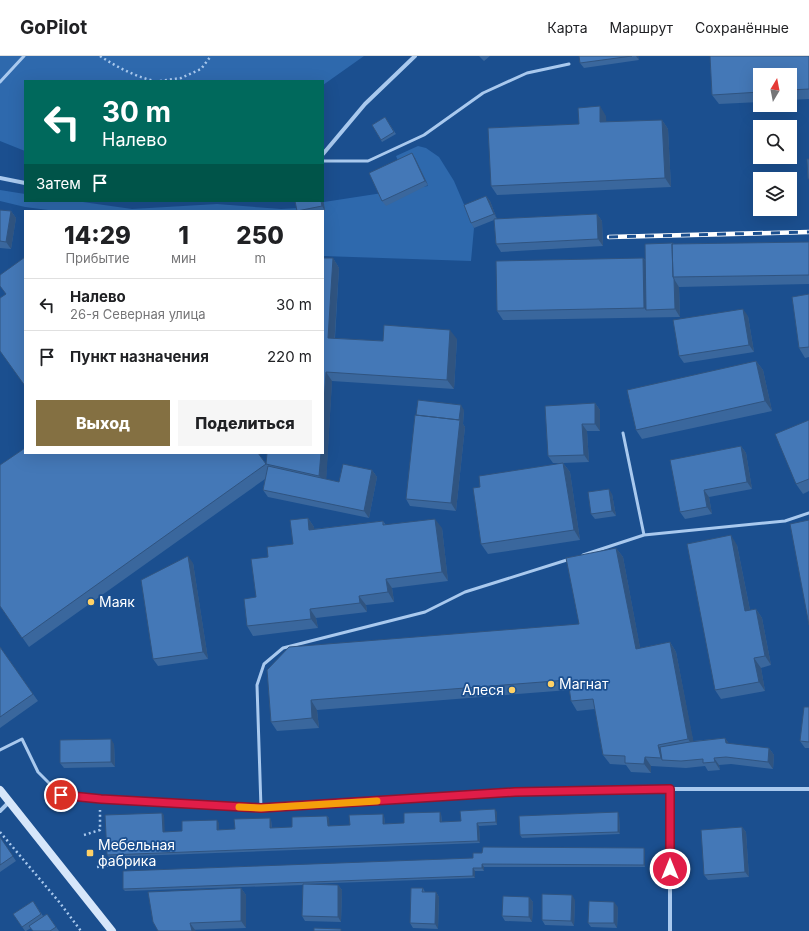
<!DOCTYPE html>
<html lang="ru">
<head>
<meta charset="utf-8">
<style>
  :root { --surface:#fff; --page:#f6f6f6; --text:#202124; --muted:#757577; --line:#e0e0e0; --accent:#847042 }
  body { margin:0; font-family:Inter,sans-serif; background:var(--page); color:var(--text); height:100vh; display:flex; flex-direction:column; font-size:15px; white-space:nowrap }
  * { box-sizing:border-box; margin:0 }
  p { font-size:13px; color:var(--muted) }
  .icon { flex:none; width:22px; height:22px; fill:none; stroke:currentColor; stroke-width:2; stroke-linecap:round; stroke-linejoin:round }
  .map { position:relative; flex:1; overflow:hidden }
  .side { position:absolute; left:24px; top:154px; width:300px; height:244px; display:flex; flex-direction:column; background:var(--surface); border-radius:0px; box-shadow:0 4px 16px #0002 }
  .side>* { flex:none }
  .top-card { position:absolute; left:24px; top:24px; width:300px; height:122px; border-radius:0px; box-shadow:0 4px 16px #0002; background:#00695c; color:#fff; overflow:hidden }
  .needle { width:26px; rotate:10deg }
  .controls { position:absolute; left:753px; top:12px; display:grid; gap:8px }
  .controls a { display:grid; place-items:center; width:44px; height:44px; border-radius:0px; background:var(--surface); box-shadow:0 4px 16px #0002; font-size:20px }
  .pin { position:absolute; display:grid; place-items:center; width:34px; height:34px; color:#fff; margin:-17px; border:2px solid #fff; border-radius:50%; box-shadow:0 1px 4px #0007 }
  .me { position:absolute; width:44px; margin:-22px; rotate:0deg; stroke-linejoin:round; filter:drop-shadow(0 0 3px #0008) }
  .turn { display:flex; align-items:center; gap:14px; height:84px; padding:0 12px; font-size:18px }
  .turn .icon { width:52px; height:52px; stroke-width:2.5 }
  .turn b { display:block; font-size:28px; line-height:34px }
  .then { display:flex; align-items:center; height:38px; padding:0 12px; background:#0003; gap:8px; font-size:15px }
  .eta { display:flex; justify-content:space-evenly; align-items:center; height:68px; text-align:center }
  .eta b { font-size:24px; font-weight:800; line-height:28px }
  .primary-button { display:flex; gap:8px; margin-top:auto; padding:8px 12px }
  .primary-button a { flex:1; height:46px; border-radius:0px; background:var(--accent); color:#fff; font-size:16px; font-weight:800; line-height:46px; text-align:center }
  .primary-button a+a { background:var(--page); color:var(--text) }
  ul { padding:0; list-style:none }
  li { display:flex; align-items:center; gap:12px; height:52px; padding:0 12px; border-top:1px solid var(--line) }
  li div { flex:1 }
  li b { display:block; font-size:15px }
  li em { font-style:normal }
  header { display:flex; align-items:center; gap:24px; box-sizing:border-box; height:56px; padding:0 20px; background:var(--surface); border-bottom:1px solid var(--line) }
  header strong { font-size:19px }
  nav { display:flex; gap:22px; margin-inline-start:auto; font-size:14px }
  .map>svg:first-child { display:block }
</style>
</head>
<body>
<header>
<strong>GoPilot</strong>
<nav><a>Карта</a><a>Маршрут</a><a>Сохранённые</a></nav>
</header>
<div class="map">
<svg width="809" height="875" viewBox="0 0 809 875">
  <rect width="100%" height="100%" fill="#1b4f8f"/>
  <path fill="#2e69ad" d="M0 0H364L323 29V25H25V95L0 85Z
    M418 90 426 92 439 101 454 125 474 172 471 205 323 200 324 146 428 130 415 102 400 109 396 100Z
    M0 134 25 138V145H76L132 153 217 148 281 153 299 152V155H56L25 151 0 145Z"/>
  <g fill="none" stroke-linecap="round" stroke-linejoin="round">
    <path stroke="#a9c9ee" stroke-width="2.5" stroke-dasharray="2 3" stroke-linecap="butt" d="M100 0C117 11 134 20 154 25
      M160 25 181 22 201 13 211 0
      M0 776 60 847 81 875
      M84 779 100 774V754
      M97 811 138 806"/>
    <path stroke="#a9c9ee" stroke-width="3" d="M0 26 24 0
      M323 105H368L424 79 483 37 527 17 569 8
      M623 377 644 479
      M583 499 644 479 785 465 809 457
      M0 694 22 683 38 716 61 739
      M261 752 257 629 264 608 283 592 425 556 465 536 570 503"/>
    <path stroke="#a9c9ee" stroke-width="4" d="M323 98 365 48 415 0
      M0 122 25 127
      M61 739 101 743 261 752 515 736 670 733H809
      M0 755 9 746
      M670 875V733"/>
    <path stroke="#d6e6fa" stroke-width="8" d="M0 734 112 875"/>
    <defs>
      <path id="rail" d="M609 181 809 176"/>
    </defs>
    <use href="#rail" stroke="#fff" stroke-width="4.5"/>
    <use href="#rail" stroke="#1b4f8f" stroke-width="3" stroke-dasharray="9" stroke-linecap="butt"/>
  </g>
  <path fill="#3a679d" d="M479 0H490L484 5Z
    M579 0H638L639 4 584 12 580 7Z
    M710 0H809V43L790 44V19H760V46L719 48 712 39Z
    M606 60V66L662 64 668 73 671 131 497 139 491 130 579 68Z
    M385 61 396 78 382 86 372 69Z
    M412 97 415 102 428 129 386 150 382 145Z
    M486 140 490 145 497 163 597 158 602 165 603 190 501 196 496 188 494 164 474 172 471 167Z
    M323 142 325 155H297L323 145Z
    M0 154 11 155 16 162 11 193 0 192Z
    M809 186V228L679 231 680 261 503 264 497 255 643 202 645 204 673 187 674 188Z
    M323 202H333L339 212 335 282 383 285 457 283 454 333 332 325 326 423 339 426 372 414 377 421 369 462 268 441 263 434 265 423 29 591 0 550 258 397 268 410 266 408Z
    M809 238V301L805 302 799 292Z
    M748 260 754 296 684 307 679 300Z
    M756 305 763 314 772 355 642 383 636 374Z
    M595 347 600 354V375H587L589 406 563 407 570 416 580 484 488 498 481 488 480 431 562 407H553L548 400Z
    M464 354 463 368 465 371 456 455 410 450 406 443Z
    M809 364V435L803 438 796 428Z
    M741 390 746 397 752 433 709 441 712 458 685 463 680 456Z
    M612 438 616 460 595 463 591 458Z
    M308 462 314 471V473L383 465 386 469 442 472 448 525 392 532 394 546 366 549 367 556 316 562 318 572 253 580 247 570 268 501 293 488Z
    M737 489 750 554 756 553 762 562 771 609 761 612 765 635 721 643 715 634Z
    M616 492 623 501 640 592 670 586 676 596 693 685 725 682 729 688 769 692 774 699 773 713 731 708 719 709 720 714 708 715 705 710 686 712 651 710V717L631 716 626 709 610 708 603 699 595 653 577 655 571 645 569 634 317 654 319 672 277 675 271 666 267 614 579 568Z
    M193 507 208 603 158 610 153 603Z
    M0 591 38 645 0 672Z
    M809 651V692H805L800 685Z
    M114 688 115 711 64 712 60 707Z
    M497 756V769L479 770 480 787 109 801 107 799 164 759V776L182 775 219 767V774L235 773 270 762 271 764 272 772 292 771 327 760 329 762V770L350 769 383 758 384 760 385 768 404 767 441 758 442 766 461 765Z
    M619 759 620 778 522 782 520 779Z
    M742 771 746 776 749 821 708 824 704 819Z
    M0 781 16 805 0 816Z
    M645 794V811H484V815H475V822L305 828 338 829 342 834 341 866 305 865 302 860 303 829 125 835 123 833 473 802 482 797Z
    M241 832 246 839V872L158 875Z
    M423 832 425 836H436L439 841 438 873 413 872 410 867Z
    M529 841 533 846 532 866 505 865 502 860Z
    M575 844 574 870 545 869 542 864Z
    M33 845 43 860 47 858 59 875H33L31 872 26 875H25L13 858Z
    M618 851 617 872 591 871 588 867Z"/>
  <path fill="#305480" d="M636 0H638L639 4Z
    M600 50 606 60 607 76 600 66Z
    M662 64 668 73 671 131 665 122Z
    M412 97 415 102 428 129 425 125Z
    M486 140 490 145 497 163 494 158Z
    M323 142 325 155 322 150 321 145H323Z
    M11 155 16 162 11 193 6 186Z
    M597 158 602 165 603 190 598 183Z
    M333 202 339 212 334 291 328 282Z
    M643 202 650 211 646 254 644 252Z
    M674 223 679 231 680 261 675 253Z
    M743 253 748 260 754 296 749 289Z
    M450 274 457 283 454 333 447 324Z
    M756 305 763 314 772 355 765 345Z
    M326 316 332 325 326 429 319 420 321 397H323V360Z
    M595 347 600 354V375L595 368Z
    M461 349 464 354 463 368 465 371 456 455 451 447Z
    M582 368 587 375 589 406 584 399Z
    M741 390 746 397 752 433 747 426Z
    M563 407 570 416 580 484 574 474Z
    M372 414 377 421 369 462 364 455Z
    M609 433 612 438 616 460 612 455Z
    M704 434 709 441 712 458 707 451Z
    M308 462 314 471 316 483 309 474Z
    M435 463 442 472 448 525 442 516Z
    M731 479 737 489 752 564 745 555Z
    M616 492 623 501 642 602 636 593Z
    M188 500 193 507 208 603 203 596Z
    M386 523 392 532 394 546 388 536Z
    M359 540 366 549 367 556 360 547Z
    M310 553 316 562 318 572 311 563Z
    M756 553 762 562 771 609 765 600Z
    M670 586 676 596 695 693 688 683Z
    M754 602 761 612 765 635 759 626Z
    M311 644 317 654 319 672 312 662Z
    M725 682 730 689 726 687Z
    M111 683 114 688 115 711 111 706Z
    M658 689 665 698 662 704 661 702Z
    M769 692 774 699 773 713 768 706Z
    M645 701 651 710V717L644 708Z
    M714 702 719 709 720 714 715 706Z
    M495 753 497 756V769L496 766Z
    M440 756 441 758 442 768 440 766Z
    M618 756 619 759 620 778 618 776Z
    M162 757 164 759 165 778 163 776Z
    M383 758 384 760 385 770 383 768Z
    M327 760 329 762 330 772 328 770Z
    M270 762 271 764 272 774 270 772Z
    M217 764 219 767V777L217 774Z
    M477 767 479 770 480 787 478 785Z
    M742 771 746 776 749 821 745 816Z
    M644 792 645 794V811L644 809Z
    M482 808 484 811V815L482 812Z
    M473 812 475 815V822L473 820Z
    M338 829 342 834 341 866 338 861Z
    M241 832 246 839V872L241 865Z
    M436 836 439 841 438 873 435 868Z
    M572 839 575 844 574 870 571 865Z
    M529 841 533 846 532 866 529 861Z
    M614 846 618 851 617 872 614 867Z
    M190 867 195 874 196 875H192Z"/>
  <path fill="#4478b7" stroke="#305480" d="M579 0H632L580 7Z
    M710 0H809V33L790 34V19H760V36L712 39Z
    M600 50V66L662 64 665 122 491 130 488 72 579 68 578 52Z
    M385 61 394 76 381 84 372 69Z
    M412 97 425 125 382 145 369 117Z
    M807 103H809V123H808Z
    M486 140 494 158 471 167 464 149Z
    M295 145H321L322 150 297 155Z
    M0 154 11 155 6 186 0 185Z
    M597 158 598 183 496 188 494 163Z
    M809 186V219L673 221 672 188Z
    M673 187V188H672L673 221 674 223 675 253 646 254 645 188Z
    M25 201V330L0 295V242L6 238 0 230V219Z
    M323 202H333L328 282 383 285 384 269 450 274 447 324 326 316 323 360Z
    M643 202 644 252 497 255 496 205Z
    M809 238V291L799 292 792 241Z
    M743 253 749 289 679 300 673 264Z
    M756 305 765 345 636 374 627 334Z
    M418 344 461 349 459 364 416 359Z
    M595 347V368H582L584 399 548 400 545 350Z
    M415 359 460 364 451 447 406 443Z
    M809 364V423L796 428 775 378Z
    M741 390 747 426 704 434 707 451 680 456 670 404Z
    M25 392V397H258L266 408 22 582 0 550V409Z
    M267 397H321L319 420 266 408Z
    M563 407 574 474 481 488 473 432 480 431 479 420Z
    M343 408 372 414 364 455 263 434 268 410 339 426Z
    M609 433 612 455 591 458 588 436Z
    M308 462 309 474 383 465V469L435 463 442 516 386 523 388 536 359 540 360 547 310 553 311 563 247 570 244 543 256 541 251 503 268 501 267 491 293 488 290 464Z
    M809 464V569L790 468Z
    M731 479 745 555 756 553 765 600 754 602 759 626 715 634 687 488Z
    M616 492 636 593 670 586 688 683 658 689 661 702 645 701 644 708 625 707V700L603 699 593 643 571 645 568 624 311 644 312 662 271 666 267 614 289 591 579 568 566 502Z
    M188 500 203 596 153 603 141 524Z
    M0 591 33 638 0 661Z
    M804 651H809V686L800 685Z
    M725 682 726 687 769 692 768 706 726 701 714 702 715 706 703 707V703L681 705 662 704 660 691 690 686Z
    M111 683V706L60 707V684Z
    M495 753 496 766 477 767 478 785 107 799 105 759 162 757 163 776 182 775V765L217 764V774L235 773 234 763 270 762V772L292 771V761L327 760 328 770 350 769 349 759 383 758V768L404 767V757L440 756V766L461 765 460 755Z
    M618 756V776L520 779 519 760Z
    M742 771 745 816 704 819 701 774Z
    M0 781 13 800 0 809Z
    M483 791 644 792V809L482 808V812H473V820L123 833V815L473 802V797H482Z
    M303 828 338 829V861L302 860Z
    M241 832V865L190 867 192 875H158L153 866 148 836Z
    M411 832H423L422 836H436L435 868 410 867Z
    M542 838 572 839 571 865 542 864Z
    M503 840 529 841V861L502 860Z
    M33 845 41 858 22 871 13 858Z
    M589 845 614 846V867H588Z
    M47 858 56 871 50 875H33L29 870Z
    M314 872 341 873V875H314Z"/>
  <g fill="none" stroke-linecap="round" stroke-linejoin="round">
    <defs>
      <path id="route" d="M61 739 101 743 261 752 515 736 670 733V813"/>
    </defs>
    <use href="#route" stroke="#92132f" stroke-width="10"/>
    <use href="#route" stroke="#e11d48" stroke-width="7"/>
    <path stroke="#f59e0b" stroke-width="7" d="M239 751 261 752 377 745"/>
  </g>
  <g fill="#ffd166" stroke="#1b4f8f" stroke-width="1.5">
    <circle cx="91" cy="546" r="4"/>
    <circle cx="551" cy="628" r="4"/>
    <circle cx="512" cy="634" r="4"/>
    <rect x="86" y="793" width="8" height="8" rx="2"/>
  </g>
  <g text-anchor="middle" stroke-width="3.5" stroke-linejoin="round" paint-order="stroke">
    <g font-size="14" fill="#fff" stroke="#1b4f8f" text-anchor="start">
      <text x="99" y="551">Маяк</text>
      <text x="559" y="633">Магнат</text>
      <text x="504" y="639" text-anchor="end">Алеся</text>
      <text x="98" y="794">Мебельная<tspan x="98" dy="16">фабрика</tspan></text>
    </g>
  </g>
</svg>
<div class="controls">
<a><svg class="needle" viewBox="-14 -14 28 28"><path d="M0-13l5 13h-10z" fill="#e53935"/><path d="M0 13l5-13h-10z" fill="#757577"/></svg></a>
<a><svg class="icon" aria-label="search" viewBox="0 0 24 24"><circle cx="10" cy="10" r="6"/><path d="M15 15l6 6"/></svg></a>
<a><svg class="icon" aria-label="layers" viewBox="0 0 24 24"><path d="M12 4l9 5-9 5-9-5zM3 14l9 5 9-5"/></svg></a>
</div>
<div class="pin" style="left:61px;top:739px;background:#d93025"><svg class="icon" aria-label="arrive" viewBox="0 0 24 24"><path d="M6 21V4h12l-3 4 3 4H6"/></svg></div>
<svg class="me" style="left:670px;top:813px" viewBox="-20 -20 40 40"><circle r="17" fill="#e11d48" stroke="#fff" stroke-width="3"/><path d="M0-11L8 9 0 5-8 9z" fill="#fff"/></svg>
<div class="top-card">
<div class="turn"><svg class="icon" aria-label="left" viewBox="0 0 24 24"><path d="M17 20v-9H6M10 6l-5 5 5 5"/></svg><div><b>30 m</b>Налево</div></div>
<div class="then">Затем<svg class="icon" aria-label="arrive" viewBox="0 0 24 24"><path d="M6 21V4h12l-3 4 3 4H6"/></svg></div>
</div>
<section class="side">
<div class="eta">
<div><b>14:29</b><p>Прибытие</p></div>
<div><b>1</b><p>мин</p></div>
<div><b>250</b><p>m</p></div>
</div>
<ul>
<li><svg class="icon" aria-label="left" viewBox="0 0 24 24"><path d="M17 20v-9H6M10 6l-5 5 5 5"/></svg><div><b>Налево</b><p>26-я Северная улица</p></div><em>30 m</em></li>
<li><svg class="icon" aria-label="arrive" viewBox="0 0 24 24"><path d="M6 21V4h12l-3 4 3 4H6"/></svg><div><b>Пункт назначения</b></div><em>220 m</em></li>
</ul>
<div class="primary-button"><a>Выход</a><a>Поделиться</a></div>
</section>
</div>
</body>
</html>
